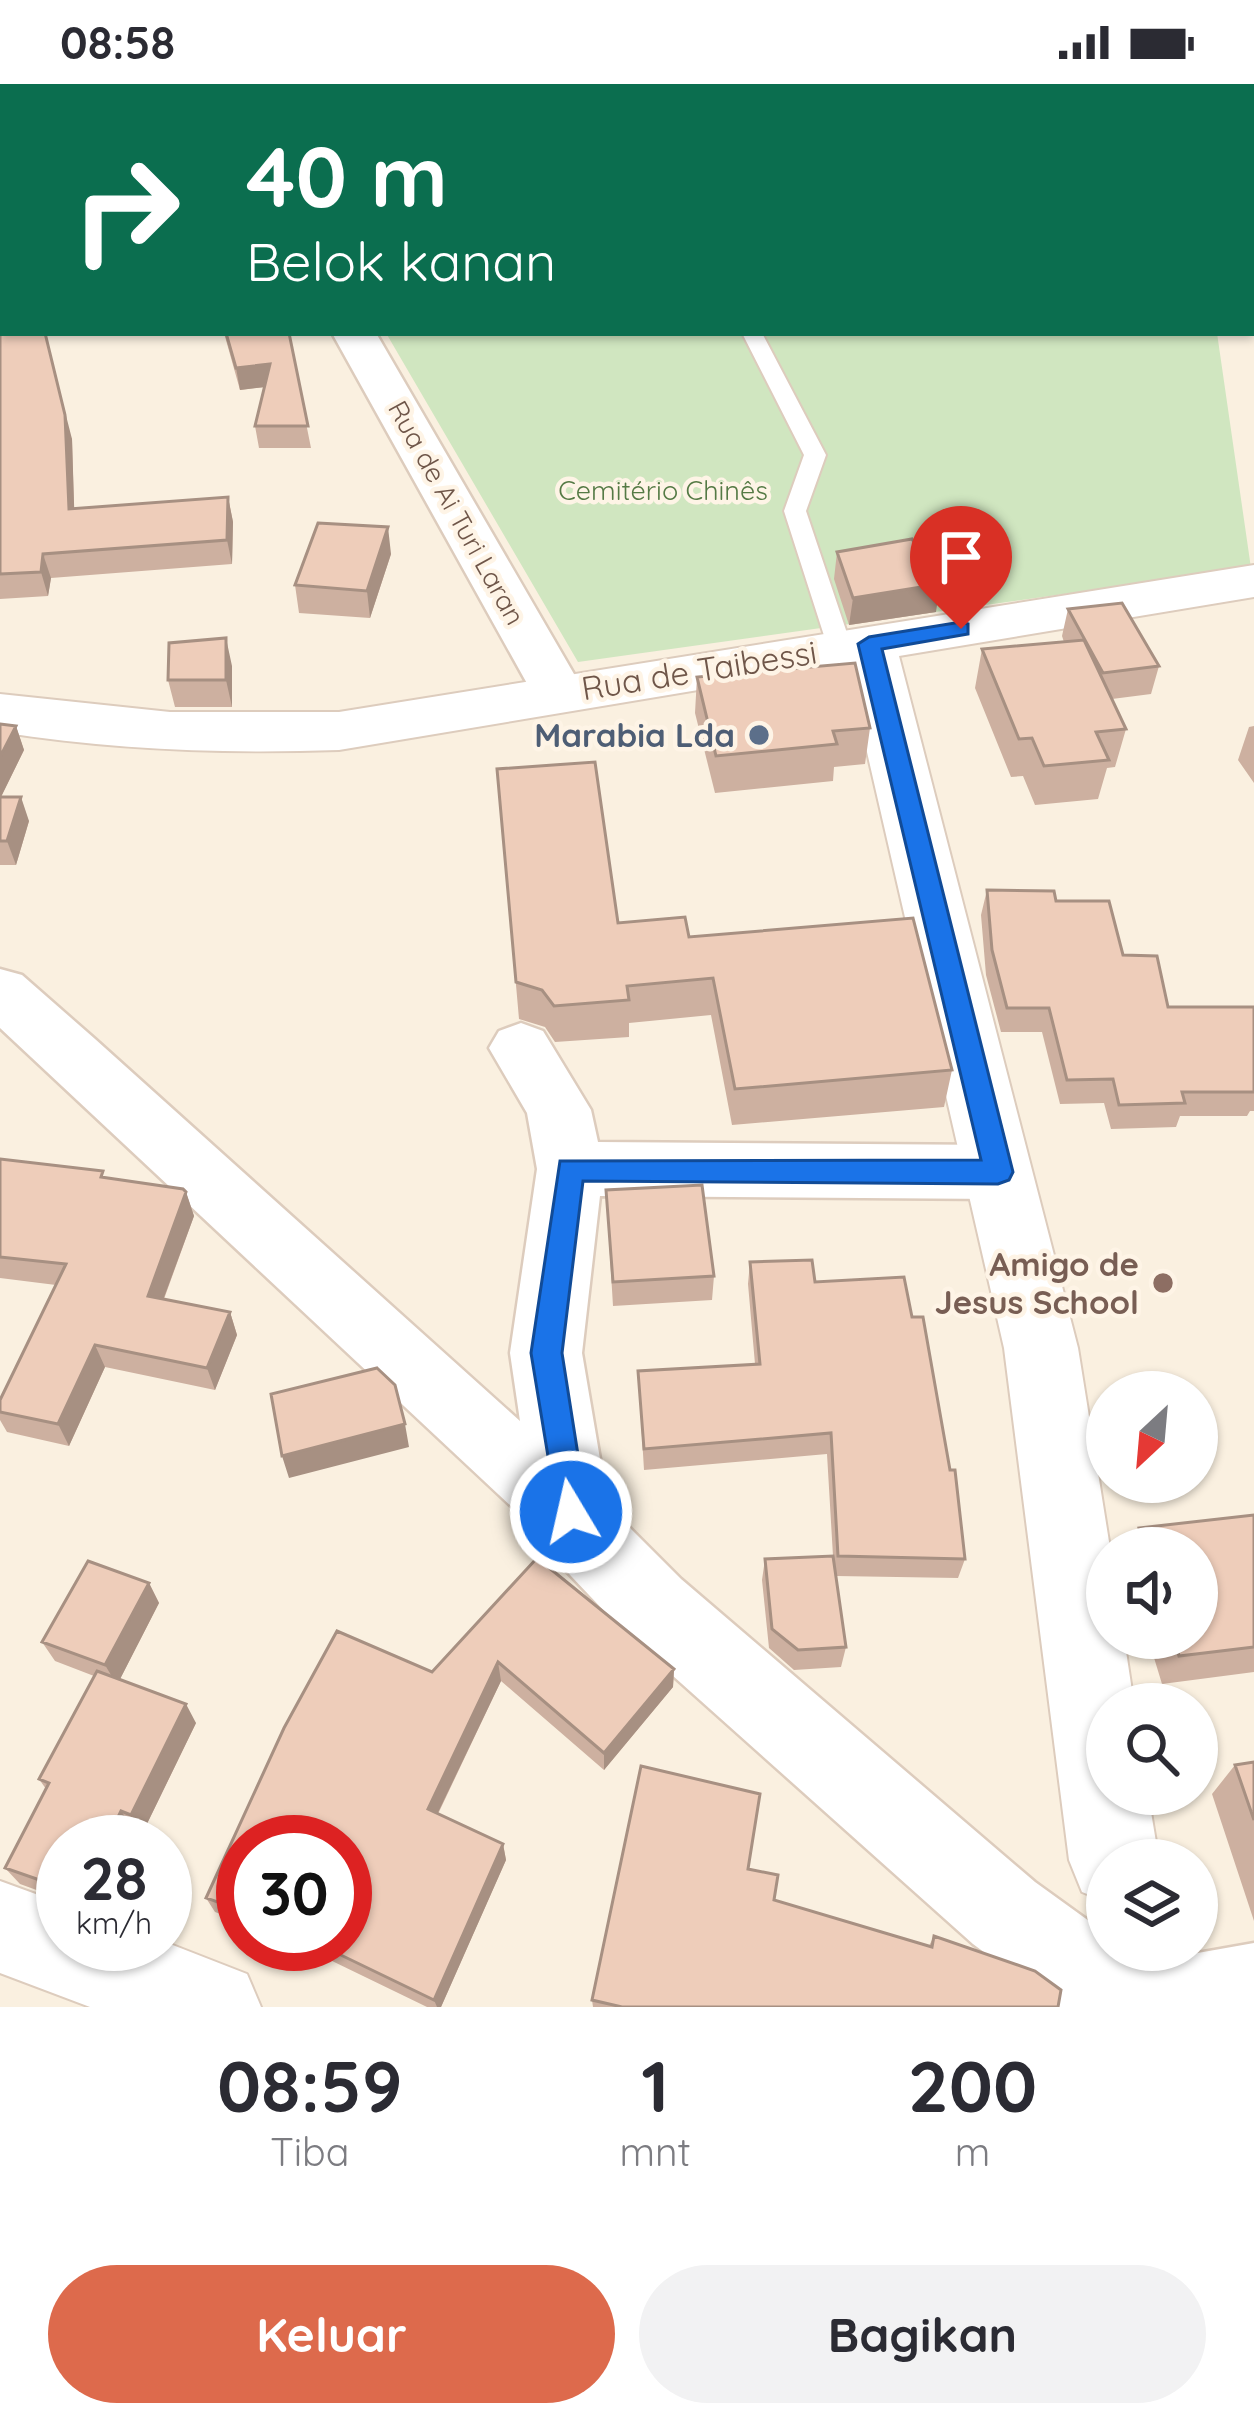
<!DOCTYPE html>
<html lang="id">
<head>
<meta charset="utf-8">
<style>
  :root { --surface:#fff; --page:#f2f2f3; --text:#2b2b33; --muted:#7c7c81; --accent:#dd6a4c }
  body { margin:0; font-family:Quicksand,sans-serif; background:var(--page); color:var(--text); height:100vh; display:flex; flex-direction:column; font-size:45px; white-space:nowrap }
  * { box-sizing:border-box; margin:0 }
  p { font-size:39px; color:var(--muted) }
  .icon { flex:none; width:66px; height:66px; fill:none; stroke:currentColor; stroke-width:2; stroke-linecap:round; stroke-linejoin:round }
  .map { position:relative; height:1923px; overflow:hidden }
  .sheet { display:flex; flex-direction:column; background:var(--surface); flex:1 }
  .sheet>* { flex:none }
  .top-card { position:absolute; left:0px; top:0px; width:1254px; height:252px; box-shadow:0 3px 9px #0004; background:#0b6e4f; color:#fff; overflow:hidden }
  .needle { width:78px; rotate:206deg }
  .fabs { position:absolute; left:1086px; top:1287px; display:grid; gap:24px }
  .fabs a { display:grid; place-items:center; width:132px; height:132px; border-radius:50%; background:var(--surface); box-shadow:0 3px 9px #0004; font-size:60px }
  .speed { position:absolute; left:36px; top:1731px; display:flex; gap:24px; font-size:60px; font-weight:700; text-align:center }
  .speed>* { display:grid; place-content:center; width:156px; height:156px; border-radius:50%; background:var(--surface); box-shadow:0 3px 9px #0004; line-height:1 }
  .speed small { font-size:30px; font-weight:400 }
  .speed .limit { border:18px solid #d22; background:#fff; color:#111 }
  .pin { position:absolute; display:grid; place-items:center; width:102px; height:102px; color:#fff; margin:-123px -51px; border-radius:50% 50% 50% 0; rotate:-45deg; box-shadow:0 0 12px #0007 }
  .pin .icon { rotate:45deg }
  .me { position:absolute; width:132px; margin:-66px; rotate:351deg; stroke-linejoin:round; filter:drop-shadow(0 0 9px #0008) }
  .turn { display:flex; align-items:center; gap:42px; height:252px; padding:0 48px; font-size:54px }
  .turn .icon { width:156px; height:156px; stroke-width:2.5 }
  .turn b { display:block; font-size:84px; line-height:102px }
  .eta { display:flex; justify-content:space-evenly; align-items:center; height:204px; text-align:center }
  .eta b { font-size:72px; font-weight:700; line-height:84px }
  .cta { display:flex; gap:24px; margin-top:auto; padding:24px 48px }
  .cta a { flex:1; height:138px; border-radius:72px; background:var(--accent); color:#fff; font-size:48px; font-weight:700; line-height:138px; text-align:center }
  .cta a+a { background:var(--page); color:var(--text) }
  .status { display:flex; justify-content:space-between; align-items:center; height:84px; padding:0 60px; background:var(--surface); direction:ltr }
  .status svg { height:33px; fill:currentColor }
  .map>svg:first-child { display:block }
</style>
</head>
<body>
<div class="status"><b>08:58</b><svg viewBox="0 0 49 12"><path d="M0 12V9h3v3zM5 12V6h3v6zM10 12V3h3v9zM15 12V0h3v12zM26 1h20v11H26zM47 4h2v5h-2z"/></svg></div>
<div class="map">
<svg width="1254" height="1923" viewBox="0 0 1254 1923">
  <rect width="100%" height="100%" fill="#faf0e0"/>
  <path fill="#d0e6c0" d="M241 0H985L989 3H243Z
    M386 249H1217L1251 484 578 578Z"/>
  <g fill="none" stroke-linecap="round" stroke-linejoin="round">
    <defs>
      <path id="service" d="M742 249H762L826 371 806 427 852 564 849 570H831L828 564 784 427 804 371Z"/>
      <path id="minor" d="M194 0H230L232 3H196Z
        M332 249H376L585 609 577 621 558 626 539 621Z
        M0 885 22 891 95 955 520 1337 510 1269 537 1085 527 1029 489 964 499 947 521 939 543 947 591 1026 598 1058 998 1061 1022 1069 1031 1088 1022 1107 998 1115 600 1112 582 1269 608 1422 681 1495 1035 1798 1107 1850V1866H1129L1147 1878 1254 1859V1923H1058L973 1860 625 1549 553 1473 544 1453 0 944Z"/>
      <path id="tertiary" d="M1254 481V513L899 572 1078 1264 1110 1464 1107 1554H1124L1134 1620H1107V1710H1148L1159 1776H1107V1818L1082 1808 1069 1776 1004 1264 847 581 339 666C225 670 113 666 0 648V610L170 628H339Z
        M0 1797 63 1820V1860L165 1858 247 1890 261 1923H90L0 1889Z
        M1107 1828V1866H1173L1182 1923H1088L1081 1866 1094 1833Z"/>
    </defs>
    <use href="#service" stroke="#ddccbd" stroke-width="4"/>
    <use href="#minor" stroke="#ddccbd" stroke-width="5"/>
    <use href="#tertiary" stroke="#ddccbd" stroke-width="4"/>
    <use href="#service" fill="#fff" fill-rule="evenodd"/>
    <use href="#minor" fill="#fff" fill-rule="evenodd"/>
    <use href="#tertiary" fill="#fff" fill-rule="evenodd"/>
  </g>
  <path fill="#cdb0a0" d="M1254 48V201H1251V49Z
    M0 248 72 355 74 425 228 413 233 438 232 480 51 494 48 512 0 515Z
    M224 249H288L311 364H259L255 342 265 303 240 306Z
    M837 468 936 528 849 541 834 495Z
    M391 470 370 534 299 529 295 501Z
    M1068 525 1159 582 1151 610 1112 615 1126 645 1115 683 1107 684 1098 715 1035 721 1023 692 1011 693 975 604 982 565 1064 558 1062 552Z
    M232 582V623H175L168 596Z
    M697 593 870 644 865 680 834 683 833 697 715 709 695 629Z
    M0 640 16 642 24 666 1 713 29 737 16 781H0Z
    M1254 642V699L1238 676 1249 643Z
    M497 685 618 839 689 853 952 986 944 1023 732 1041 711 931 629 939V953L555 958 545 943 519 935Z
    M987 806 1056 817 1123 871 1168 923H1254V1027H1250L1247 1032H1180L1176 1043 1111 1045 1104 1019 1060 1020 1042 948H1001L986 891 981 831Z
    M0 1075 186 1108 194 1132 164 1215 230 1228 237 1251 215 1306 105 1283 69 1362 7 1348 0 1336V1316L56 1201 0 1194Z
    M606 1106 714 1192 712 1216 613 1222Z
    M750 1178 815 1198 965 1475 958 1494 836 1492 846 1563 841 1583 794 1586 769 1564 762 1496 765 1475 833 1472 827 1370 644 1386 638 1287 755 1280 748 1200Z
    M1254 1431V1588L1162 1600 1148 1554H1197V1464H1128L1139 1444Z
    M537 1474 674 1585 673 1603 604 1686 501 1597 438 1730 503 1760 506 1776 441 1923H427L297 1860H345V1758H243V1838L215 1828 206 1814 284 1644 337 1547 432 1588Z
    M149 1499 159 1519 120 1595 196 1639 143 1748 133 1744 126 1758H63V1826L54 1816 53 1812 20 1800 5 1784 46 1705 39 1695 94 1592 55 1577 42 1558Z
    M1254 1678V1837L1212 1710 1235 1681Z
    M748 1785 774 1816 929 1862 934 1852 1058 1923H593L592 1916Z"/>
  <path fill="#a79082" d="M3 22V44L0 45V23Z
    M45 249 72 355 75 450 69 425Z
    M270 280 274 302 240 306 236 284Z
    M228 413 233 438 232 480 227 456Z
    M388 443 391 470 370 534 367 507Z
    M43 470 51 494 48 512 41 488Z
    M940 500 936 528 849 541 853 514Z
    M226 554 232 582V623L226 596Z
    M16 642 24 666 0 715V673Z
    M21 713 29 737 16 781 7 757Z
    M186 1108 194 1132 156 1235 148 1212Z
    M230 1228 237 1251 215 1306 207 1284Z
    M95 1261 105 1283 69 1362 58 1340Z
    M405 1340 409 1363 289 1394 282 1372Z
    M149 1499 159 1519 117 1601 105 1581Z
    M498 1578 501 1597 432 1741 428 1725Z
    M674 1585 673 1603 604 1686V1669Z
    M186 1620 196 1639 143 1748 131 1731Z
    M121 1727 133 1744 126 1758H106Z
    M503 1760 506 1776 441 1923H437L434 1916Z"/>
  <path fill="#eecdba" stroke="#a79082" stroke-width="3" d="M0 0 7 3H3V22L0 23Z
    M81 0H135L137 3H67Z
    M1254 48V177H1251V49Z
    M0 248 45 249 65 331 69 425 228 413 227 456 43 470 41 488 0 490Z
    M226 249H289L308 342H255L270 280 236 284Z
    M318 439 388 443 367 507 295 501Z
    M912 455 940 500 853 514 837 468Z
    M1122 519 1159 582 1103 589 1068 525Z
    M226 554V596H168L169 559Z
    M1084 556 1126 645 1096 648 1109 676 1044 682 1032 654 1019 655 982 565Z
    M855 579 870 644 833 647 837 660 716 672 697 593Z
    M0 640 16 642 0 673Z
    M595 678 618 839 685 833 689 853 913 834 952 986 735 1005 713 894 627 902 629 916 554 922 542 906 516 898 497 685Z
    M0 713H21L7 757H0Z
    M987 806 1054 807 1056 817H1109L1123 871 1157 872 1168 923H1254V1008H1182L1185 1019 1119 1021 1113 995 1067 996 1049 924H1007L992 866Z
    M0 1075 103 1087 101 1093 183 1105 186 1108 148 1212 230 1228 207 1284 95 1261 58 1340 0 1328V1316L66 1180 0 1173Z
    M702 1101 714 1192 613 1198 606 1106Z
    M812 1176 815 1198 904 1193 912 1233H923L950 1386H955L965 1475 838 1472 831 1349 644 1365 638 1287 760 1280 750 1178Z
    M377 1284 395 1301 405 1340 282 1372 271 1310Z
    M1254 1431V1563L1179 1572 1174 1554H1197V1464H1145L1139 1444Z
    M833 1472 846 1563 798 1566 772 1545 765 1475Z
    M537 1474 674 1585 604 1669 498 1578 428 1725 503 1760 434 1916 318 1860H345V1758H243V1827L206 1814 284 1644 337 1547 432 1588Z
    M88 1477 149 1499 105 1581 42 1558Z
    M97 1587 186 1620 131 1731 121 1727 106 1758H63V1819L54 1816 51 1800 5 1784 49 1699 39 1695Z
    M1254 1678V1736L1235 1681Z
    M641 1682 760 1710 748 1785 778 1791 774 1816 932 1863 934 1852 1035 1887 1061 1906 1058 1923H622L592 1916Z"/>
  <path fill="#1a73e8" stroke="#114b97" stroke-width="3" d="M961 538 968 540V550L882 565 1013 1088 1009 1096 998 1100 583 1097 562 1269 587 1428 582 1439 571 1443 559 1439 531 1269 560 1077 981 1076 858 560 869 553Z"/>
  <circle fill="#5c6f8a" stroke="#fef4e6" stroke-width="4.5" cx="759" cy="651" r="12"/>
  <circle fill="#8d6e63" stroke="#fef4e6" stroke-width="4.5" cx="1163" cy="1199" r="12"/>
  <g text-anchor="middle" stroke-width="9" stroke-linejoin="round" paint-order="stroke">
    <g font-size="27" fill="#557a45" stroke="#fef4e6">
      <text x="663" y="416">Cemitério Chinês</text>
    </g>
    <g font-size="27" fill="#6f5649" stroke="#fef4e6">
      <text transform="translate(456 429) rotate(61)" y="9">Rua de Ai Turi Laran</text>
    </g>
    <g font-size="33" fill="#6f5649" stroke="#fef4e6">
      <text transform="translate(699 586) rotate(-9)" y="12">Rua de Taibessi</text>
    </g>
    <g font-size="33" font-weight="bold" fill="#4e5e75" stroke="#fef4e6" text-anchor="end">
      <text x="735" y="663">Marabia Lda</text>
    </g>
    <g font-size="33" font-weight="bold" fill="#785e54" stroke="#fef4e6" text-anchor="end">
      <text x="1139" y="1192">Amigo de<tspan x="1139" dy="38">Jesus School</tspan></text>
    </g>
  </g>
</svg>
<div class="fabs">
<a><svg class="needle" viewBox="-14 -14 28 28"><path d="M0-13l5 13h-10z" fill="#e53935"/><path d="M0 13l5-13h-10z" fill="#7c7c81"/></svg></a>
<a><svg class="icon" aria-label="sound" viewBox="0 0 24 24"><path d="M4 9h4l5-4v14l-5-4H4zM17 9q2 3 0 6"/></svg></a>
<a><svg class="icon" aria-label="search" viewBox="0 0 24 24"><circle cx="10" cy="10" r="6"/><path d="M15 15l6 6"/></svg></a>
<a><svg class="icon" aria-label="layers" viewBox="0 0 24 24"><path d="M12 4l9 5-9 5-9-5zM3 14l9 5 9-5"/></svg></a>
</div>
<div class="speed"><div>28<small>km/h</small></div><div class="limit">30</div></div>
<div class="pin" style="left:961px;top:545px;background:#d93025"><svg class="icon" aria-label="arrive" viewBox="0 0 24 24"><path d="M6 21V4h12l-3 4 3 4H6"/></svg></div>
<svg class="me" style="left:571px;top:1428px" viewBox="-20 -20 40 40"><circle r="17" fill="#1a73e8" stroke="#fff" stroke-width="3"/><path d="M0-11L8 9 0 5-8 9z" fill="#fff"/></svg>
<div class="top-card">
<div class="turn"><svg class="icon" aria-label="right" viewBox="0 0 24 24"><path d="M7 20v-9h11M14 6l5 5-5 5"/></svg><div><b>40 m</b>Belok kanan</div></div>
</div>
</div>
<section class="sheet">
<div class="eta">
<div><b>08:59</b><p>Tiba</p></div>
<div><b>1</b><p>mnt</p></div>
<div><b>200</b><p>m</p></div>
</div>
<div class="cta"><a>Keluar</a><a>Bagikan</a></div>
</section>
</body>
</html>
